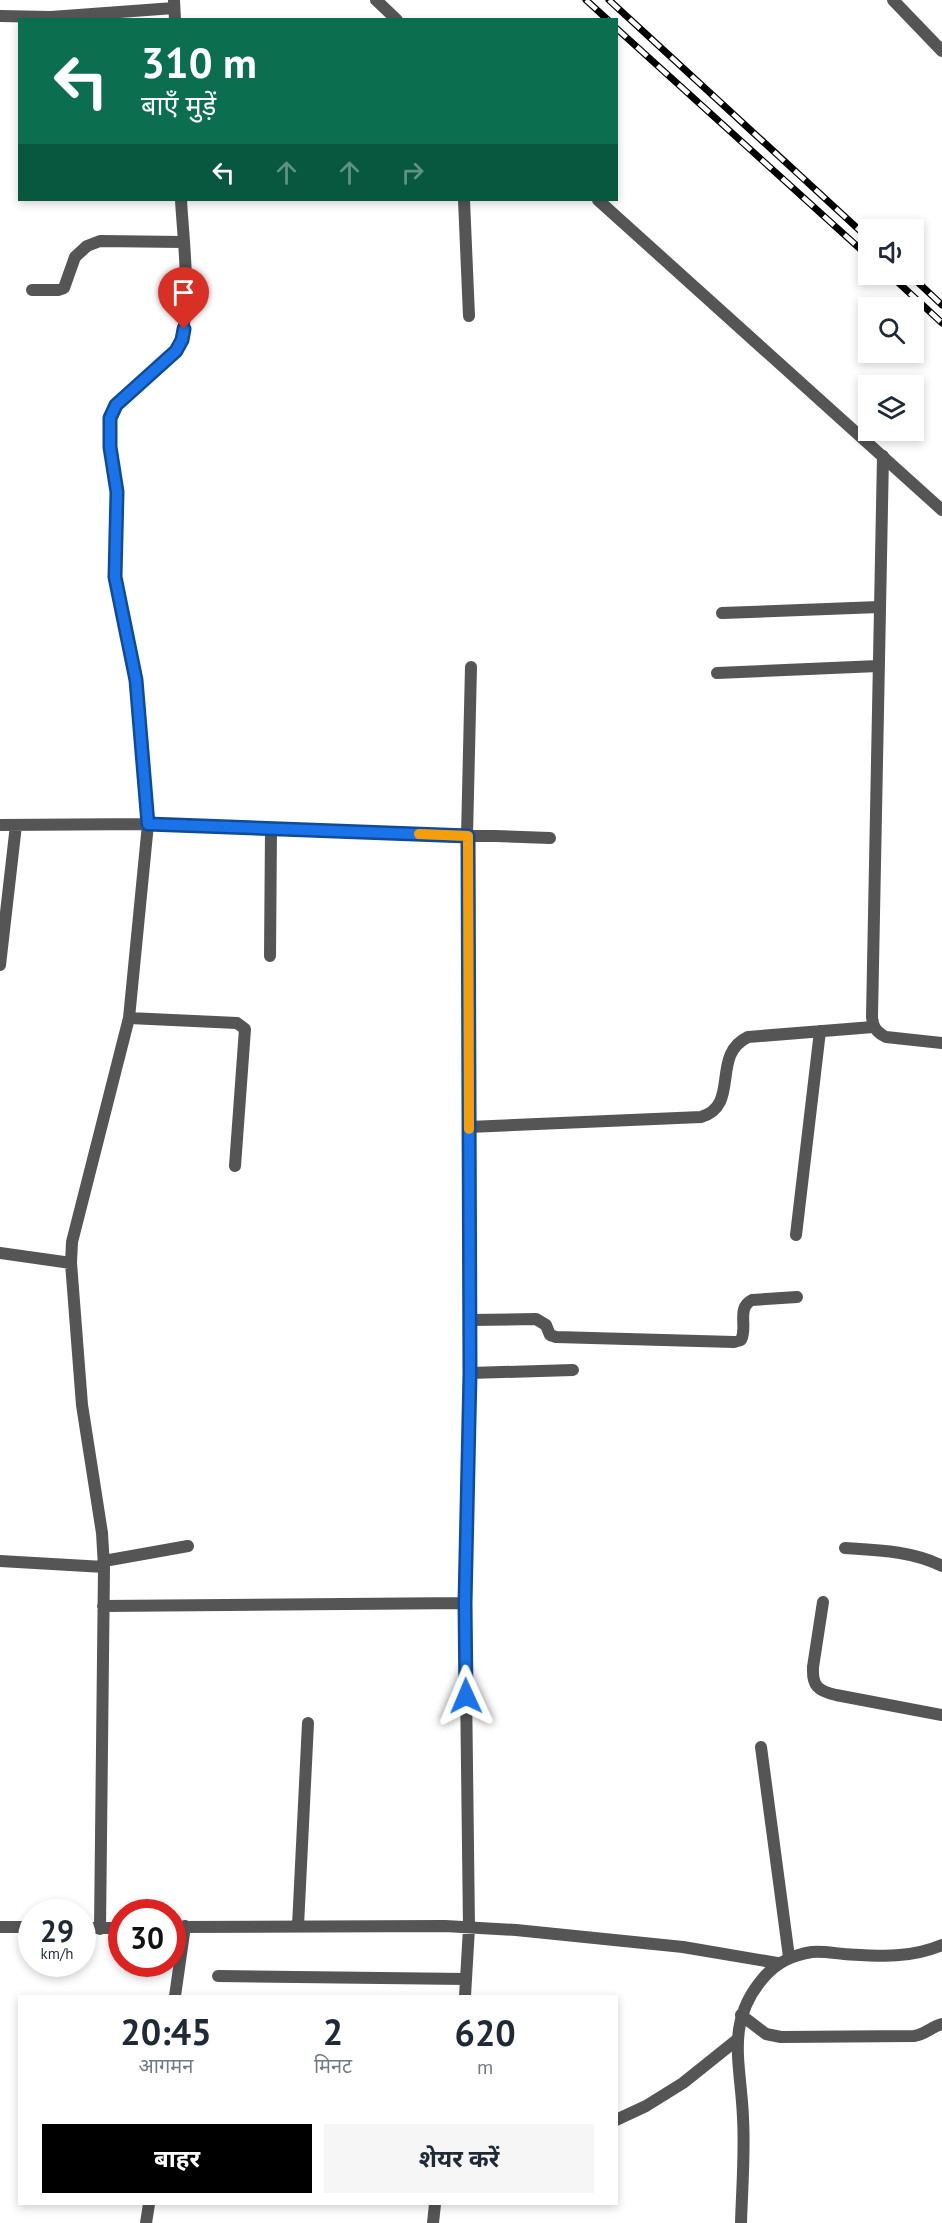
<!DOCTYPE html>
<html lang="hi">
<head>
<meta charset="utf-8">
<style>
  :root { --surface:#fff; --page:#f6f6f7; --text:#1f2937; --muted:#747a83; --accent:#000 }
  body { margin:0; font-family:"PT Sans","Noto Sans Devanagari",sans-serif; background:var(--page); color:var(--text); height:100vh; display:flex; flex-direction:column; font-size:22px; white-space:nowrap }
  * { box-sizing:border-box; margin:0 }
  p { font-size:20px; color:var(--muted) }
  .icon { flex:none; width:33px; height:33px; fill:none; stroke:currentColor; stroke-width:2; stroke-linecap:round; stroke-linejoin:round }
  .map { position:relative; flex:1; overflow:hidden }
  .details { position:absolute; left:18px; top:1995px; width:600px; height:210px; display:flex; flex-direction:column; background:var(--surface); border-radius:0px; box-shadow:0 3px 9px #0003 }
  .details>* { flex:none }
  .guide { position:absolute; left:18px; top:18px; width:600px; height:183px; border-radius:0px; box-shadow:0 3px 9px #0003; background:#0b6e4f; color:#fff; overflow:hidden }
  .controls { position:absolute; left:858px; top:219px; display:grid; gap:12px }
  .controls a { display:grid; place-items:center; width:66px; height:66px; border-radius:0px; background:var(--surface); box-shadow:0 3px 9px #0003; font-size:30px }
  .speed { position:absolute; left:18px; top:1899px; display:flex; gap:12px; font-size:30px; font-weight:700; text-align:center }
  .speed>* { display:grid; place-content:center; width:78px; height:78px; border-radius:50%; background:var(--surface); box-shadow:0 3px 9px #0003; line-height:1 }
  .speed small { font-size:15px; font-weight:400 }
  .speed .limit { border:9px solid #d22; background:#fff; color:#111 }
  .pin { position:absolute; display:grid; place-items:center; width:51px; height:51px; color:#fff; margin:-62px -26px; border-radius:50% 50% 50% 0; rotate:-45deg; box-shadow:0 0 6px #0007 }
  .pin .icon { rotate:45deg }
  .me { position:absolute; width:66px; margin:-33px; rotate:359deg; stroke-linejoin:round; filter:drop-shadow(0 0 4px #0008) }
  .turn { display:flex; align-items:center; gap:21px; height:126px; padding:0 24px; font-size:27px }
  .turn .icon { width:78px; height:78px; stroke-width:2.5 }
  .turn b { display:block; font-size:42px; line-height:51px }
  .lanes { display:flex; align-items:center; height:57px; padding:0 24px; background:#0003; justify-content:center; gap:30px; direction:ltr }
  .lanes .off { opacity:.35 }
  .eta { display:flex; justify-content:space-evenly; align-items:center; height:102px; text-align:center }
  .eta b { font-size:36px; font-weight:700; line-height:42px }
  .primary-button { display:flex; gap:12px; margin-top:auto; padding:12px 24px }
  .primary-button a { flex:1; height:69px; border-radius:0px; background:var(--accent); color:#fff; font-size:24px; font-weight:700; line-height:69px; text-align:center }
  .primary-button a+a { background:var(--page); color:var(--text) }
  .map>svg:first-child { display:block }
</style>
</head>
<body>
<div class="map">
<svg width="942" height="2223" viewBox="0 0 942 2223">
  <rect width="100%" height="100%" fill="#fff"/>
  <g fill="none" stroke-linecap="round" stroke-linejoin="round">
    <path stroke="#555" stroke-width="12" d="M174 0 175 20
      M893 0 942 51
      M0 16 51 17 174 8
      M464 200 469 316
      M32 290H58L64 288 75 257 87 246 100 241 183 242
      M883 456 872 1017C873 1027 876 1032 886 1037L942 1043
      M722 613 879 607
      M717 673 878 666
      M0 825 148 824 550 838
      M270 956 271 829
      M0 965 16 825
      M129 1018 237 1023 245 1029 235 1166
      M469 1127 701 1117C741 1105 710 1055 748 1037L873 1027
      M796 1235 820 1031
      M0 1253 71 1263
      M470 1320 536 1319 546 1325 550 1335 556 1337 734 1342 741 1340C748 1327 736 1308 752 1300L797 1297
      M470 1373 573 1370
      M845 1548C877 1550 913 1551 942 1566
      M0 1561 104 1567
      M104 1561 188 1546
      M823 1602 813 1667C812 1686 818 1691 836 1695L942 1715
      M103 1606 465 1603
      M761 1747 789 1957
      M298 1926 308 1723
      M0 1927H32
      M172 1927 445 1926 516 1930 683 1947 777 1963
      M82 1928H122
      M100 1929 104 1567 102 1533 82 1405 71 1263 72 1242 129 1018 148 824 136 680 115 577 117 492 110 447V418L116 405 176 351C194 319 183 239 181 200
      M218 1976 466 1979
      M175 1996 185 1926
      M465 1996 469 1928 465 1603 470 1373 467 836 471 667
      M741 2015 766 2034 781 2037 914 2036C926 2034 931 2027 942 2024
      M616 2120 646 2106 683 2083 738 2039
      M146 2223 149 2204
      M433 2223 435 2204"/>
    <path stroke="#555" stroke-width="12" d="M376 0 397 20
      M598 200 942 510
      M741 2223C742 2188 745 2153 743 2118 741 2063 724 2022 765 1976 778 1962 792 1955 812 1952 822 1951 833 1953 844 1954 878 1956 909 1959 942 1945"/>
    <defs>
      <path id="rail" d="M586 0 608 20
        M609 0 868 238
        M616 28 868 256
        M889 274 942 323
        M909 274 942 305"/>
    </defs>
    <use href="#rail" stroke="#000" stroke-width="7"/>
    <use href="#rail" stroke="#fff" stroke-width="4.5" stroke-dasharray="14" stroke-linecap="butt"/>
  </g>
  <g fill="none" stroke-linecap="round" stroke-linejoin="round">
    <defs>
      <path id="route" d="M184 329 182 340 176 351 116 405 110 418V447L117 492 115 577 136 680 148 824 468 836 470 1373 465 1603 466 1696"/>
    </defs>
    <use href="#route" stroke="#114b97" stroke-width="15"/>
    <use href="#route" stroke="#1a73e8" stroke-width="10"/>
    <path stroke="#f59e0b" stroke-width="10" d="M419 834 468 836 469 1129"/>
  </g>
</svg>
<div class="controls">
<a><svg class="icon" aria-label="sound" viewBox="0 0 24 24"><path d="M4 9h4l5-4v14l-5-4H4zM17 9q2 3 0 6"/></svg></a>
<a><svg class="icon" aria-label="search" viewBox="0 0 24 24"><circle cx="10" cy="10" r="6"/><path d="M15 15l6 6"/></svg></a>
<a><svg class="icon" aria-label="layers" viewBox="0 0 24 24"><path d="M12 4l9 5-9 5-9-5zM3 14l9 5 9-5"/></svg></a>
</div>
<div class="speed"><div>29<small>km/h</small></div><div class="limit">30</div></div>
<div class="pin" style="left:184px;top:329px;background:#d93025"><svg class="icon" aria-label="arrive" viewBox="0 0 24 24"><path d="M6 21V4h12l-3 4 3 4H6"/></svg></div>
<svg class="me" style="left:466px;top:1696px" viewBox="-20 -20 40 40"><path d="M0-17L14 15 0 8-14 15z" fill="#1a73e8" stroke="#fff" stroke-width="4"/></svg>
<div class="guide">
<div class="turn"><svg class="icon" aria-label="left" viewBox="0 0 24 24"><path d="M17 20v-9H6M10 6l-5 5 5 5"/></svg><div><b>310 m</b>बाएँ मुड़ें</div></div>
<div class="lanes"><svg class="icon" aria-label="left" viewBox="0 0 24 24"><path d="M17 20v-9H6M10 6l-5 5 5 5"/></svg><svg class="icon off" aria-label="ahead" viewBox="0 0 24 24"><path d="M12 20V5M6 11l6-6 6 6"/></svg><svg class="icon off" aria-label="ahead" viewBox="0 0 24 24"><path d="M12 20V5M6 11l6-6 6 6"/></svg><svg class="icon off" aria-label="right" viewBox="0 0 24 24"><path d="M7 20v-9h11M14 6l5 5-5 5"/></svg></div>
</div>
<section class="details">
<div class="eta">
<div><b>20:45</b><p>आगमन</p></div>
<div><b>2</b><p>मिनट</p></div>
<div><b>620</b><p>m</p></div>
</div>
<div class="primary-button"><a>बाहर</a><a>शेयर करें</a></div>
</section>
</div>
</body>
</html>
